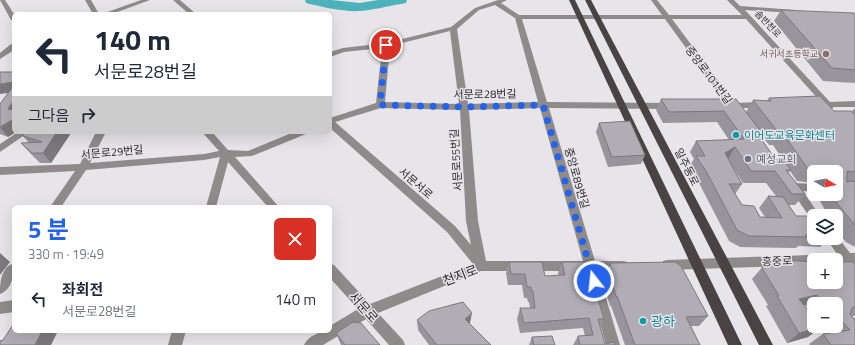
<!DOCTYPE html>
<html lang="ko">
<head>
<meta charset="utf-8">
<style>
  :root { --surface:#fff; --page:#f2f2f3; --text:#1f2937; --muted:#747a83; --accent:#2563eb }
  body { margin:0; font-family:"Titillium Web","Noto Sans KR",sans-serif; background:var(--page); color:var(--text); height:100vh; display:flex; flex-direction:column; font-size:15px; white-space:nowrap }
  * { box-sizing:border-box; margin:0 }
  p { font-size:13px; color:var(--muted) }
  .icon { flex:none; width:22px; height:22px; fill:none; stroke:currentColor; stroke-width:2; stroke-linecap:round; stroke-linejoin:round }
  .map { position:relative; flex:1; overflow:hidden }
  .drawer { position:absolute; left:12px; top:205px; width:320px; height:128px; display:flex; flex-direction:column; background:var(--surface); border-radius:6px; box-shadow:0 4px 16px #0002 }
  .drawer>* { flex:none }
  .guide { position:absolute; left:12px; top:12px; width:320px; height:122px; border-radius:6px; box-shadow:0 4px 16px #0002; background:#fff; color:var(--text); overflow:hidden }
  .needle { width:26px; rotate:100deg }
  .tools { position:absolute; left:807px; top:165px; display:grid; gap:8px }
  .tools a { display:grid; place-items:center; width:36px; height:36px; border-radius:6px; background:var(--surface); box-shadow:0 4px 16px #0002; font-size:20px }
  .pin { position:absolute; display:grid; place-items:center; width:34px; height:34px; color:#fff; margin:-17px; border:2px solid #fff; border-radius:50%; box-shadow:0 1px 4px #0007 }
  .me { position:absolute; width:44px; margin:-22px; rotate:344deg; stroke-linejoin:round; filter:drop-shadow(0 0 3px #0008) }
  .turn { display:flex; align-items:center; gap:14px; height:84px; padding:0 16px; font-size:18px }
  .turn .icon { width:52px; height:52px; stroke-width:2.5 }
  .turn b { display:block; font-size:28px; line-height:34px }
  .then { display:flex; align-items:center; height:38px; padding:0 16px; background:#0003; gap:8px; font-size:15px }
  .round { display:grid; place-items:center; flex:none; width:42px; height:42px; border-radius:6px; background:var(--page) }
  .overview { display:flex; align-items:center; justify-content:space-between; height:68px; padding:0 16px }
  h1 { font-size:24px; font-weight:700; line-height:30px; color:var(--accent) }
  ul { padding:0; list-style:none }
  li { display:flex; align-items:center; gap:12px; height:52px; padding:0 16px }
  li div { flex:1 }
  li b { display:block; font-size:15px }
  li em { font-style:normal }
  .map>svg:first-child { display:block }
</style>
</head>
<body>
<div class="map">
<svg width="855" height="345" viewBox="0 0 855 345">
  <rect width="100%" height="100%" fill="#e7e4ea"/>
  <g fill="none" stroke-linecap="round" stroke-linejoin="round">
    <path fill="#4db2b9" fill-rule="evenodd" d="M305 0H331L360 3 378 0H407L406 3 401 4C388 6 374 10 360 11 343 12 323 7 306 3Z"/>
    <path fill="#8f8b8b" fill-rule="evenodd" d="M0 0H5L14 14V22L11 20Z
      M85 0H91L99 14H93Z
      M141 0H150L112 14H102Z
      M173 0H180L196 14H189Z
      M498 0H507L501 3 519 15H662L651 0H657L669 15H742L727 0H734L740 6 795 10 796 11 793 13 745 10 830 102 855 101V107H834L830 110 826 107H812L811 105 812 103 821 102 746 19H672L735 103 761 102 765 105 761 108H739L738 111 735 112 730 109 724 108 723 106 726 103 665 19H522L547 102 671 103 675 106 671 109 549 108 595 261H623L627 262 629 266 627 270 623 271H598L620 345H606L586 271H481L378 313 403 340 405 345H389L366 319 323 345H304C308 336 320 331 330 331V326L358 309 330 278V264L334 265 370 304 473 264 447 232 330 128V118L376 103 382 48 344 52 330 57V52L343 48 386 43 451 27 475 8ZM495 5 515 18 538 102 468 104 457 29 479 10ZM450 31 459 104 385 102 390 46ZM381 108 460 110 466 221 471 245 455 226 335 122ZM540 108 583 261H486L478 221 469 110Z
      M11 44H14V50L0 59V53Z
      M18 132H29L0 152V144Z
      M96 132H106L90 163 204 154 219 151 202 132H212L228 150 248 151 294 132H308L306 134 252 156 235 157 279 207H268L228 162 216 207H206L220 157 204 160 86 170 61 207H50L75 171 0 175V167L80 164Z
      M794 183 814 184V192L803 191 820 216H814V220L811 219 789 187 790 184Z
      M836 235 850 253H855V274L851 273 844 263 836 264V260H814V265L667 270 663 269 661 265 663 261 667 260 837 254 826 238H836Z
      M14 263C14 274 13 289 0 294 0 282 1 267 14 263Z
      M14 300V312L0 314V302Z
      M172 331H186L182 345H168Z"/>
    <path fill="#494443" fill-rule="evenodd" d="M569 0H575L742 345H728Z
      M585 0H591L773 345H759Z"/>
  </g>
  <path fill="#97959b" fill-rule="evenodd" d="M781 10 855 15V83L823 81 774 21Z
    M9 72 14 132H16L8 137 0 134V104L8 93Z
    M769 98 834 111 851 112 855 108V247L846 242 836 230V216H825L823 213 825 210 816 194H836V172H814V183L797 181 790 171 788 173 805 194 795 205H789L796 216H814V238H829L820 247 798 246 796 248 740 247 729 241 699 183 689 167 694 159 690 152 696 141 729 140 717 122 663 123 656 110 661 99 746 112 753 100 767 101ZM761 135 769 145H773L783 160H776L760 137ZM733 167 743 183H766L776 196H768L759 208 765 217H760L742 205 735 194 742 184Z
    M599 123 645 155 641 164 608 167 596 132Z
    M26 132H76L71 133 51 163H40L30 153 21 143H29L23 136Z
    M509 262 545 276H558V273L562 262 594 283H596L594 286 604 319 600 326 605 344 615 345H573L578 336H585L583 328 520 333 517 319 520 308H530L529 302H528L527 298H524L522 285H508L506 273Z
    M766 263 855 264V316H852L855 345H810L809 344 823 334 830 333 824 326H836V304H814V315L805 305H803L821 327 808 337 787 343 766 306 768 305 752 279Z
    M607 269 708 316 699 326H691L700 345H625L611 306H610L602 279Z
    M417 320 470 323H469L491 345H429L418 330Z
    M336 333 380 345H341Z
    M532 337 555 345H529Z"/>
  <path fill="#7b797e" d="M14 82V92L0 94V84Z
    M14 100V115L8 109Z
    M14 119V132H16L8 137 0 127Z
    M57 132H71V133L51 163 43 153Z
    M735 147 728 159 725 153Z
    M0 253 10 262 3 271 0 275Z
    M817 295 805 305 787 310 799 299Z
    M472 313 470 323 464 329 465 319Z
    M821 327 808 337 787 343 799 333Z
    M42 331H58L51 345H35Z"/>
  <path fill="#b0adb4" stroke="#7b797e" d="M781 10 854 13 855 15V70L832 68Z
    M0 72H14V82L0 84Z
    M14 85V100L8 109 14 110V119L0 127V104Z
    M820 96 834 111H851L855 115V172L847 171V182L855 181V225L835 201H839L835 194H836V172H826V170L808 169 782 132H778L753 100 771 101 769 98Z
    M661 99H736L762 133H757L776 160H783L791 170H786L805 194H792L775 171H751L735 147 725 153 742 184H729L742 205 754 206 760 217 782 218 768 196 783 197 796 216H814V235H805L807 237 749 236 737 230 706 171 696 156H705L696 141 744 139 724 111 669 112Z
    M630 121 645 155 612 157 599 123Z
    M26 132H57L43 153H32L21 143 42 142 23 136Z
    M783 260 814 262V282H836V262H852L855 264V307L852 308 850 314 853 318 855 319V345H831L823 334 850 330 836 315V304H826L817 295 799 299 814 318V326H820L821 327 799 333 777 296H779L762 268 766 263H779Z
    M509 262H542L545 276 565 275 562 262H585L589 264 594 283 596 282V283H593L604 319H598L605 344 614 342 615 345H580L578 336 593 335 589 318 524 323 520 308H535L533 291H531V287H527L525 274H511Z
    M675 262 681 266 708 316 686 317 700 345H635L617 296H616L607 269 612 263Z
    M463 302 472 313 465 319 491 345H437L417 320 429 311Z
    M353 322 361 323 380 345H345L336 333Z
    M14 323V331H42L35 345H0V341L3 340Z
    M552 336 555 345H534L532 337Z"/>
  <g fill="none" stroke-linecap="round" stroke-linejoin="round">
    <path stroke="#2563eb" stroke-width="7" stroke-dasharray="0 12.6" d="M386 45 380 105 464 107 543 105 594 281"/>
  </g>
  <circle fill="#8d6e63" stroke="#e7e4ea" stroke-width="1.5" cx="826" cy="54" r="4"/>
  <g fill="#0f9aa8" stroke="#e7e4ea" stroke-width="1.5">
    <circle cx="736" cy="135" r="4"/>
    <circle cx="643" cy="321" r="4"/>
  </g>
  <circle fill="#6b7280" stroke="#e7e4ea" stroke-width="1.5" cx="748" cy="159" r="4"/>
  <g text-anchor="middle" stroke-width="3" stroke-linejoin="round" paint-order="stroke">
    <g font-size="9" fill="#2b2a2d" stroke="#e7e4ea">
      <text transform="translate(768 24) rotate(47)" y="3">솜반천로</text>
    </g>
    <g font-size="9" fill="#785e54" stroke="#e7e4ea" text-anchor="end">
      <text x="818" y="57">서귀서초등학교</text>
    </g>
    <g font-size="11" fill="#2b2a2d" stroke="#e7e4ea">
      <text transform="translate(709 75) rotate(53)" y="4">중앙로101번길</text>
      <text transform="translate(485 94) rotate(-1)" y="4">서문로28번길</text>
      <text transform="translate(112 152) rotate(-5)" y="4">서문로29번길</text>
      <text transform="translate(456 160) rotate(-94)" y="4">서문로55번길</text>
      <text transform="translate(687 167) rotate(63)" y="4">일주동로</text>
      <text transform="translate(577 178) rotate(74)" y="4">중앙로89번길</text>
      <text transform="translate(416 183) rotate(41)" y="4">서문서로</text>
      <text transform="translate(777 261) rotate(-2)" y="4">홍중로</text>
    </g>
    <g font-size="11" fill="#0d838f" stroke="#e7e4ea" text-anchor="start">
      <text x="744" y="139">이어도교육문화센터</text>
    </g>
    <g font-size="11" fill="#5b616d" stroke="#e7e4ea" text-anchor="start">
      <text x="756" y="163">예성교회</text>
    </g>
    <g font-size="13" fill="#2b2a2d" stroke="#e7e4ea">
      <text transform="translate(460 275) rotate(-21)" y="5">천지로</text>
      <text transform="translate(364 307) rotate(48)" y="5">서문로</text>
    </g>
    <g font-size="13" fill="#0d838f" stroke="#e7e4ea" text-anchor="start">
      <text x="651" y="326">광하</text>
    </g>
  </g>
</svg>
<div class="tools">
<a><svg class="needle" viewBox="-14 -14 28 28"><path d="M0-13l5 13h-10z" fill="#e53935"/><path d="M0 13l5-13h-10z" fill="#747a83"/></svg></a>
<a><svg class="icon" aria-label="layers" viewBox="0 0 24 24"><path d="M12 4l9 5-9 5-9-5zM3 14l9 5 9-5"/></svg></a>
<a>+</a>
<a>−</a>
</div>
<div class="pin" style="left:386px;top:45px;background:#d93025"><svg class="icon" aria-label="arrive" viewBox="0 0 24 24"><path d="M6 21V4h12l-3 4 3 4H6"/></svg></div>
<svg class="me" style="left:594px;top:281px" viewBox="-20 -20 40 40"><circle r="17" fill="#2563eb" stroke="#fff" stroke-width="3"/><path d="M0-11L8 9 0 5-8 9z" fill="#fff"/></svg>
<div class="guide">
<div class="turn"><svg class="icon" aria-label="left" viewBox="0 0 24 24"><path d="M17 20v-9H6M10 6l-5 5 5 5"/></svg><div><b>140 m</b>서문로28번길</div></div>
<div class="then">그다음<svg class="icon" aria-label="right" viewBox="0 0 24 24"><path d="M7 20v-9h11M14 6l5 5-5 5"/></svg></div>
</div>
<section class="drawer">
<div class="overview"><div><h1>5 분</h1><p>330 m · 19:49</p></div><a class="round" style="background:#d93025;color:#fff"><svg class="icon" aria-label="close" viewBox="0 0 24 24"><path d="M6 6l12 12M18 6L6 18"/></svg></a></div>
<ul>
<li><svg class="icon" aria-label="left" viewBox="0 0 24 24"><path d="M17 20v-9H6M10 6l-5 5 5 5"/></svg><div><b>좌회전</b><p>서문로28번길</p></div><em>140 m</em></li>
</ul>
</section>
</div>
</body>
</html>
